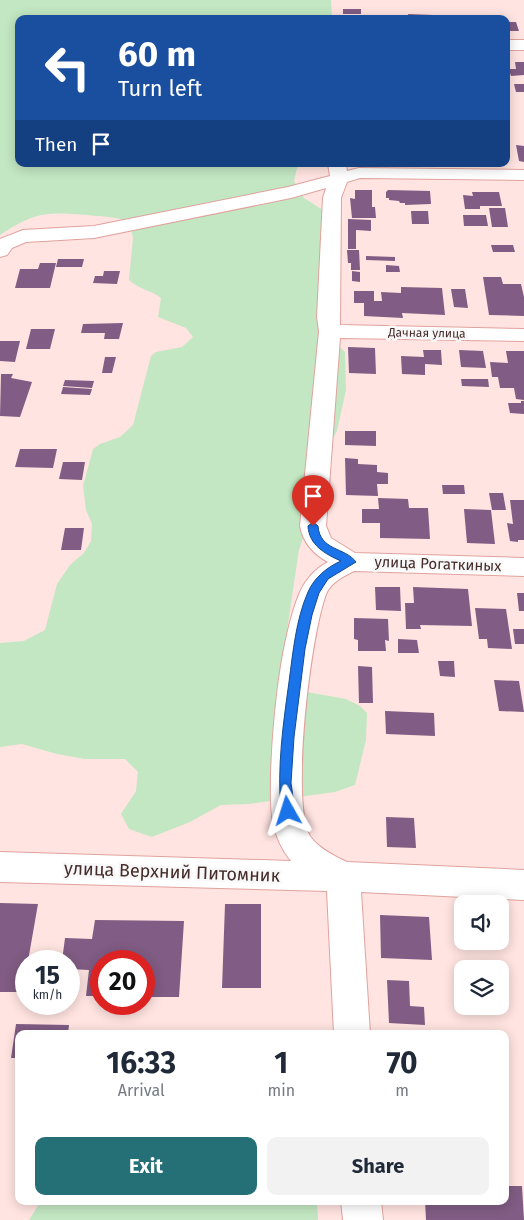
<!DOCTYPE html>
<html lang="en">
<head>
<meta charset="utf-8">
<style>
  :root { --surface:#fff; --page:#f2f2f3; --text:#1f2937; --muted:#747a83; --accent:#256f77 }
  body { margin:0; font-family:"Fira Sans",sans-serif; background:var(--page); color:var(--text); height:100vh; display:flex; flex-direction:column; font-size:19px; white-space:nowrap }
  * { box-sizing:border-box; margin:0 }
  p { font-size:16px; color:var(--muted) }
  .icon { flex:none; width:28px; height:28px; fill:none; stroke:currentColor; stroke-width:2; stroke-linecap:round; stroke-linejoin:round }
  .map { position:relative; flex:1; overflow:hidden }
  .sheet { position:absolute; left:15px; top:1030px; width:494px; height:175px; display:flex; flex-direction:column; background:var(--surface); border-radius:10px; box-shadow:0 2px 12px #0003 }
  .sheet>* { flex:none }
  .hud { position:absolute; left:15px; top:15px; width:495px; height:152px; border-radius:10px; box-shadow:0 2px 12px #0003; background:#1a4fa0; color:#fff; overflow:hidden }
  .buttons { position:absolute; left:454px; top:895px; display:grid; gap:10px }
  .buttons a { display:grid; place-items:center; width:55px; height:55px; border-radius:10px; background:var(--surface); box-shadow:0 2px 12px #0003; font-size:25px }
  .speed { position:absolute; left:15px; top:950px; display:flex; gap:10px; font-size:25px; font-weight:700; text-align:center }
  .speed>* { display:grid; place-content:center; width:65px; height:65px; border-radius:50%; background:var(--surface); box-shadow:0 2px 12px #0003; line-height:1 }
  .speed small { font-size:12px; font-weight:400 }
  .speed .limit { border:8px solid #d22; background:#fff; color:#111 }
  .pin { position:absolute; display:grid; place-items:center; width:42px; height:42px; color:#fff; margin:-51px -21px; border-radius:50% 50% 50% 0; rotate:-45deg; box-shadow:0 0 5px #0007 }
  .pin .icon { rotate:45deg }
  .me { position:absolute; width:55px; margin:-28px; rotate:354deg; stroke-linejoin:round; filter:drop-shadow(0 0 4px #0008) }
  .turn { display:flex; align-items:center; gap:18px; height:105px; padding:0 20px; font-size:22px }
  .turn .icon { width:65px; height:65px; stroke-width:2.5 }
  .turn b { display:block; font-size:35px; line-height:42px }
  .then { display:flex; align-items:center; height:48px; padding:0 20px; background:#0003; gap:10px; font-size:19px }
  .eta { display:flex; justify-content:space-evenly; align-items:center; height:85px; text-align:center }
  .eta b { font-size:30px; font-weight:700; line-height:35px }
  .action { display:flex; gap:10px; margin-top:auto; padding:10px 20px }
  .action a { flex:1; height:58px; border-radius:10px; background:var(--accent); color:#fff; font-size:20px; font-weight:700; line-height:58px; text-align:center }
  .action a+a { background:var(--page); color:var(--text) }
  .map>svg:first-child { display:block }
</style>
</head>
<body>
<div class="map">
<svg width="524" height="1220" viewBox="0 0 524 1220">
  <rect width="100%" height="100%" fill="#ffe4e1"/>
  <path fill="#c3e7c2" d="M0 0H331L332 19H19V164H298L294 181 304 198 323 210 336 343 345 352 346 390 337 431 327 450V519L320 528 304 535 299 550 280 677 290 689 346 699 360 706 367 713 366 740 355 785 335 792 249 804 221 805 190 822 152 837 129 829 121 814 136 791 138 772 125 759H85L57 754 22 744 0 747V643L24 641 45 630 57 584 70 565 84 553 91 541 92 524 86 510 83 486 93 449 100 444 120 437 133 425 151 356 156 352 182 347 193 337 186 328 158 317 161 298C151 290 138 289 129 280L133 238 129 222C115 216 103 217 88 215 47 212 36 211 0 235Z
    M41 1201H317L318 1220H29Z"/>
  <path fill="#815c84" d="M343 9H361V14H343Z
    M408 14 433 15 434 19H409Z
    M506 22H516L519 31H506Z
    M515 62H524V75L511 76 510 73H508L509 69H516Z
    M514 84H524V92H516Z
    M516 145 524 146V162L519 161Z
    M355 190H372V207H375L376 218H352L350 198 355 199Z
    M388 190 430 191 431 204 405 205V203H400L399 201 389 200V198H386V192Z
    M472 192H499L502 206H480V209H465L463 195 473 196Z
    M489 208H505L508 227H492Z
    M411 211H428L429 224H412Z
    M463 215H486L488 226H464Z
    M348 219 371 220V231L356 230V249H348Z
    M491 245H513L515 252H493Z
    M347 250H359L360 270H351V263H348Z
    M366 256 395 257V261L366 260Z
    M58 259H84L82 267H56Z
    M40 263H56L50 288H15L20 269H38Z
    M386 265 399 266 400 272H386Z
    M104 271H120L117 284 93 283 95 276H103Z
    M352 271 360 272V282L352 281Z
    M483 277H501L503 284H521L524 297V316L489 315Z
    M401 287 442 288 445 315 402 313 403 318 364 316V303H354V291H374V301H382L381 292 401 293Z
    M451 289H465L468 308 454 307Z
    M123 323 119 339H104L105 333H81L83 324Z
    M31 329H55L50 349H26Z
    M0 341H20L15 362 0 361Z
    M348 347 375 348 376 374 349 373Z
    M423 350H441L442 365 425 364V375L402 374 401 356 424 357Z
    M459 350 483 351 486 368 461 367Z
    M506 351H524V400L516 399 514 388H500L498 377H492L490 362 508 363Z
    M105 357H116L112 373H102Z
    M1 374H13L11 378 32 382 20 417 0 416Z
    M461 379H488L489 387 462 386Z
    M65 380 94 381 92 388 63 386Z
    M63 387 92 389 90 395 61 394Z
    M521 401H524V414L510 413 508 403H521Z
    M345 431H376V446L345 445Z
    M20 449H57L53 468 15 467Z
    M345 458 358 459V464L377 465V472L388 473V484H377L378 496 346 495Z
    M63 462H85L82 480 59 479Z
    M442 485H464L465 494H443Z
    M489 493H503L506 510H492Z
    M378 498 408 499 409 508H428L430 539 380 538V523H362V509H379Z
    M510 500H524V540H518V542L510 541 507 523 513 524Z
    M464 509 491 510 495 544 467 543Z
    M65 528H84L81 550H61Z
    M375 587H400L401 611 376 610Z
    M413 587 468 589 472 626 420 625 421 629H406L405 603H414Z
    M517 593H524V611H519Z
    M475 608 506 609 512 649 488 648 487 639H479Z
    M354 618 388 619 389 641 385 640 386 651H358V640L354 639Z
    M513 629H524V644H515Z
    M398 639 417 640 419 653H398Z
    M438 661H454L455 677 440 676Z
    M358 666 372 667 373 703H359Z
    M494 680 519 681 524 712 499 711Z
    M385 711 434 713 435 736 386 734Z
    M386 817 414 818 416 848 387 847Z
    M0 903 38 904 28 961H26L23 992H0Z
    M225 904H261V988H222Z
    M380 915 429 917 432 960 381 958Z
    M95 920 184 921 179 997H144V961H101V996H86L89 970 69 969V961H62L65 938 92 939Z
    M387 980 409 981 410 1006 424 1007 425 1025 389 1023Z
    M16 1024 69 1025 68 1034H19V1058H11Z
    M505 1186H522L524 1220H426L425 1201H505Z"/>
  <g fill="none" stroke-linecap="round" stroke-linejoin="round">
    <defs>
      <path id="minor" d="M506 40H524V50H506Z
        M328 164H346L347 171 359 168 524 170V180L360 178 347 182 341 198 340 325 524 329V341L340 338 326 526 331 538 355 553 524 558V576L354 571C344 576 332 582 327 592 311 629 290 804 310 836 318 848 334 856 347 862L524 870V900L361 892 370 1034H334L327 891 0 882V852L291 861C282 850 276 837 273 823 270 807 271 790 271 773 273 721 280 640 300 592 306 579 315 569 328 562 313 554 303 542 300 526L319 331 317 317 323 198 326 188 291 198 94 238 26 242 12 248 7 255 0 257V239L23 230 94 226 288 187 330 176Z
        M341 1201H381L383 1220H343Z"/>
    </defs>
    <use href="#minor" stroke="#e1a29d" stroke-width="2"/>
    <use href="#minor" fill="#fff" fill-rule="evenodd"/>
  </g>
  <path fill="#1a73e8" stroke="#114b97" d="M313 522 318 526C320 551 345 547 356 562L328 579 319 593 312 615 305 649 294 737 291 783 295 811 293 815 288 817 283 815 281 811C277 767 283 725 289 682 293 652 296 619 308 592 314 578 327 567 341 561 325 554 309 545 308 526Z"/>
  <g text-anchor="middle" stroke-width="5" stroke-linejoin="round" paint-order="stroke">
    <g font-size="12" fill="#452c2a" stroke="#f8f8f8">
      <text transform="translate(427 333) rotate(1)" y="4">Дачная улица</text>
    </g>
    <g font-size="15" fill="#452c2a" stroke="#f8f8f8">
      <text transform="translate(438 564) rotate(2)" y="5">улица Рогаткиных</text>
    </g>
    <g font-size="18" fill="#452c2a" stroke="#f8f8f8">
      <text transform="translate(172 872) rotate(2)" y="6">улица Верхний Питомник</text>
    </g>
  </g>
</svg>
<div class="buttons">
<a><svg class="icon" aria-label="sound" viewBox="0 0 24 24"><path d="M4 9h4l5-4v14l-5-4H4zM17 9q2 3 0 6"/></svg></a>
<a><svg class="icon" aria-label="layers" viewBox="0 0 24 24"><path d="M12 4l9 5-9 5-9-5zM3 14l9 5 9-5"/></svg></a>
</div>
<div class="speed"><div>15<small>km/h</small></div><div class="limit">20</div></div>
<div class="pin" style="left:313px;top:526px;background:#d93025"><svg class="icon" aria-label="arrive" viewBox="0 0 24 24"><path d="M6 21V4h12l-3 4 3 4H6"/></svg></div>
<svg class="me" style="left:288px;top:811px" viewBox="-20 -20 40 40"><path d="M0-17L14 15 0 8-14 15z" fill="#1a73e8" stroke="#fff" stroke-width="4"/></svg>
<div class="hud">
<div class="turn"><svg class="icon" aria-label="left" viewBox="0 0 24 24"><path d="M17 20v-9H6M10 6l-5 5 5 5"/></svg><div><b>60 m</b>Turn left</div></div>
<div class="then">Then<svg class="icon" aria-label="arrive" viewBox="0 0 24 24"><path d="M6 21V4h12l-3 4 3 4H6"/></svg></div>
</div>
<section class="sheet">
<div class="eta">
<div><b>16:33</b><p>Arrival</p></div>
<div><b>1</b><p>min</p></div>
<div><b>70</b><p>m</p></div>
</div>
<div class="action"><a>Exit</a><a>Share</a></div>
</section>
</div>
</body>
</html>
